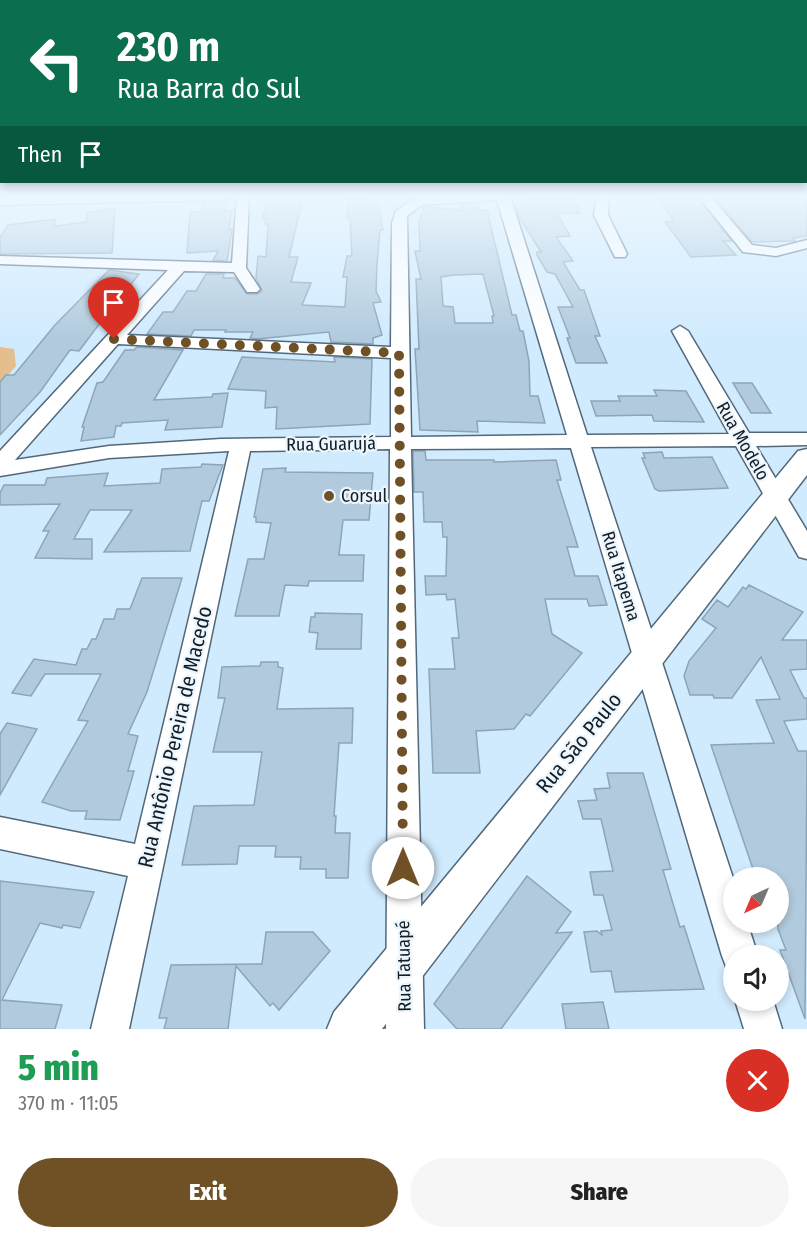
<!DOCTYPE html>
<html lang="en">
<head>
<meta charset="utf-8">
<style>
  :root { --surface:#fff; --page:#f6f6f6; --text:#222; --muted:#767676; --accent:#705126 }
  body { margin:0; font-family:"Fira Sans Condensed",sans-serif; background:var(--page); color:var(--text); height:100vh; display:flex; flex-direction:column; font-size:22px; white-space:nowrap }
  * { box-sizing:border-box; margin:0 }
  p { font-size:20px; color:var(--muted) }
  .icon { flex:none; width:33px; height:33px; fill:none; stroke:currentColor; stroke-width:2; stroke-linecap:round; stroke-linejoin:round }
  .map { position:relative; height:1029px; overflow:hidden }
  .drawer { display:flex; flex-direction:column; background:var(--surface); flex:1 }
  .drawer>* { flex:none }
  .banner { position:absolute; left:0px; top:0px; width:807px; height:183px; box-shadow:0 3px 9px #0003; background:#0b6e4f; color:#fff; overflow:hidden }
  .needle { width:39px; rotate:224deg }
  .controls { position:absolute; left:723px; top:867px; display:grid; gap:12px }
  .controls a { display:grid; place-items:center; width:66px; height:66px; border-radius:50%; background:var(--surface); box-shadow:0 3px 9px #0003; font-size:30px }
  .pin { position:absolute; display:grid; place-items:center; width:51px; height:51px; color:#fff; margin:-62px -26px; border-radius:50% 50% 50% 0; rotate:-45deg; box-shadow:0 0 6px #0007 }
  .pin .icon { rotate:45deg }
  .me { position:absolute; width:66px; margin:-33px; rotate:0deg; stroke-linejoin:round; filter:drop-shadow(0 0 4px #0008) }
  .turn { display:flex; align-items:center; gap:21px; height:126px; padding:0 18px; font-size:27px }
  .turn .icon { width:78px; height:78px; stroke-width:2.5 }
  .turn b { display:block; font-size:42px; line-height:51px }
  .then { display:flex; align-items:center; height:57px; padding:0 18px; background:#0003; gap:12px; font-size:22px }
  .round { display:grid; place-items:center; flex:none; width:63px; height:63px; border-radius:32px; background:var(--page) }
  .head { display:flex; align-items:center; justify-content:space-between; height:102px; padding:0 18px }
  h1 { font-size:36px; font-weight:800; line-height:45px; color:#1e9e55 }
  .action { display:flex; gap:12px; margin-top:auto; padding:12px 18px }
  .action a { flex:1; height:69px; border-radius:36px; background:var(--accent); color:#fff; font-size:24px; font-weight:800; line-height:69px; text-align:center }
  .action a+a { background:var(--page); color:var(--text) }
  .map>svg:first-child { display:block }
</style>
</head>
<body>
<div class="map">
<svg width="807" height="1029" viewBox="0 0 807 1029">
  <rect width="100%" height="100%" fill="#d1ebfe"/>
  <path fill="#e4be8d" d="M0 347 14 349 16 366 0 384Z"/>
  <path fill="#b1cadd" stroke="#8da5b7" stroke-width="1.5" fill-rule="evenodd" d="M368 196 369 202H378L383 230H380L377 265 376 291 381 302 373 303 382 335 373 338V344L331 342 329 332 257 339 250 338 253 332H225L226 330H194L191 336 147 334 163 312H173L187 291H196L206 274H224L223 278H235L247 294H257L262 291 256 278 258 256 266 257 268 224H265L266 218H262L267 203 302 202 289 257H298L291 282 311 283 302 305 345 307 347 277H343L347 256H352L350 218H347L349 199Z
    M656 196H696L732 241H723L736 255 691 257 665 222 673 221V219Z
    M713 196H807V236L793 238 795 241H793L752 242Z
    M527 198H574L580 213H557L570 236 556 237 573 261 563 262 580 290H584L600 336H595L607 363H576L567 338H570L558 307H573L555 274 547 272 537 255V252H541L519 217 515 204 530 203Z
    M227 202 225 211 232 210 229 229H232L227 261 213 260 218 251 187 253 190 212H201L204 203Z
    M476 204 480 210H487L512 315H516L520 331H523L529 361 530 396H538L545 423 477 421 478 432 420 430 415 349H419L416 279H421L415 251H420L419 221 424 207 463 210 460 205ZM454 275 483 274 494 316H492L493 323H455L453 307 443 306 441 277Z
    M115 208 112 253 0 254V237L8 225 55 219V226L86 222 87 213Z
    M109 270 139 274 121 297H127L107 324 100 323 79 351 70 350 40 392 0 435V382L6 375H14L55 325Z
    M137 347 183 350 154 400 212 397 213 394 228 393 222 427 165 430 168 420 122 423 121 426H116L114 437 81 441 84 427H82L97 383 103 382 125 350H134Z
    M242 357 335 362 334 357 372 359 370 424 276 429 277 407 265 408 266 391 228 389Z
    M733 383H752L771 413H751Z
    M654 390 686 391 704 422 654 421 652 415 596 416 591 401H620L618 396H657Z
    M413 451H425L426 460H494V462L556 460 561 480H557L578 547H567L575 576H598L607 605 589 606 587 599H545L552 634 582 653 530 716 526 714 514 729 476 731 480 773H433L429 669H455L452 638H459L455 599 447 600 446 594 426 595 425 576H446L447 537H443L442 522H424L423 492H414Z
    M662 452 664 458 712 457 728 488 659 491 655 489 642 458H645L643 453Z
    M202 464 223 465 209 501H202L190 551 104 552 132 510H90L74 539H92V559L35 558 49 531H43L60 504 0 505V493L4 485H45L47 478 108 473 104 486 160 483 162 469 201 467Z
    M286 468 285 472 373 473 369 520H343L339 555H364L363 581H309L308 586 285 585 279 616H235L248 559H264L271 523 256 522V517H254L263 469Z
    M142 578H182L147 692 128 734 138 736 128 771H134L120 820 85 819 87 811H71L42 802 88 721 78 720 101 674H45L31 696 12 693 34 659 76 665 82 649H87L92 639H96L104 619H114L117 609H130Z
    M749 585 803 612 782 640H807V669L790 670 804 698H807V719L784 721 798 751H807L805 1019 780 950H786L778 929V878H756L711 745 774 743 756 700 780 699 761 657 732 698H714L713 695H690L684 676 689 661 716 628 702 619 717 600 728 607 743 587 746 589Z
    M315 613 362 614 361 649H316L318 633 309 632 311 617H315Z
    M261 662H278V667L283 668 277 709 353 708 352 743H339L334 816H336L335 833H350L348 878H326V869H300L301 857H275L276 846H239L237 864 182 865 194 806 254 805 262 752H213L225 698H218L222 667 260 666Z
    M7 723 37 729 0 795V734Z
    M607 773H643L671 869 663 870 680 927 684 926 704 989 615 992 611 971 591 972 584 932 597 931 602 935 601 931 612 930 603 895H594L590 872 613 871 601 819H583L578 801 597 800 594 789 610 788Z
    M527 876 571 912 556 933 572 932 501 1029H457L434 1004Z
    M0 881 94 892 80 928 63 925 62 928 40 923 2 1000 62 1005 55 1029H0Z
    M266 932H313L330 951 279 1010 273 1003 270 1006 236 966 228 1029H164L167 1018H159L171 965 262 964Z
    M603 1002 609 1029H566L562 1004Z"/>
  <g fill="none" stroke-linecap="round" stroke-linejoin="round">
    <defs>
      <path id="minor" d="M76 196H231L225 200 0 205V197Z
        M237 196H249L246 268 260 289 257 292H247L234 272 184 271 127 335 391 347 392 223 396 211 418 196H510L587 435 729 434 672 331 680 326 688 331 749 433H807V445L756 446 807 531V559L799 557 736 446 591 447 734 881V922H747L758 956H734V971L727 969 722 956 571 448 411 449 424 1029H386L390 449 250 451 129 1029H91L128 876 0 849V817L135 844 229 451 109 458 0 476V451L168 270 0 264V256L232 263ZM497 200 567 435 411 437 407 216 422 205ZM118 344 391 358V437L221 439 109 446 15 460Z
        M597 196H609L608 215 627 254 625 257H615L594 215Z
        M698 196H710L752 245 776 248 807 240V248L776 256 743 252Z
        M735 1000H773L782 1029H744Z"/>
      <path id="major" d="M807 449V475L382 1029H327L334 1012 798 451Z"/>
    </defs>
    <use href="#minor" stroke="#52687a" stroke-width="3"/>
    <use href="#major" stroke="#52687a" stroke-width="3"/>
    <use href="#minor" fill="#fff" fill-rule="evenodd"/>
    <use href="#major" fill="#fff" fill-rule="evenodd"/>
  </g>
  <linearGradient id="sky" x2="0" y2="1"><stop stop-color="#a4b1b5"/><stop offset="0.58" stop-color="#eaf6ff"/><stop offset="1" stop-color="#eaf6ff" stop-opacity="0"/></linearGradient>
  <rect width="807" height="340" fill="url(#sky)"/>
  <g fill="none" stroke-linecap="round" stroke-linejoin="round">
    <path stroke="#705126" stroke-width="10" stroke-dasharray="0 18" d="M114 339 399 353 403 868"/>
  </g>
  <circle fill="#705126" stroke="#ebf6fe" stroke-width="2" cx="329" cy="496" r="6"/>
  <g text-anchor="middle" stroke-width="4.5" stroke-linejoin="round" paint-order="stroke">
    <g font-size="18" fill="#141d24" stroke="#ebf6fe">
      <text transform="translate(743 441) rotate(60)" y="6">Rua Modelo</text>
      <text transform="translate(331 444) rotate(-1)" y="6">Rua Guarujá</text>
      <text transform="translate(621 576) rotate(73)" y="6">Rua Itapema</text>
      <text transform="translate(404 966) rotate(-91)" y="6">Rua Tatuapé</text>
    </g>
    <g font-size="18" fill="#141d24" stroke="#ebf6fe" text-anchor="start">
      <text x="341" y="502">Corsul</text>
    </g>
    <g font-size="21" fill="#141d24" stroke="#ebf6fe">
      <text transform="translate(175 737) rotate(-77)" y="7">Rua Antônio Pereira de Macedo</text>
      <text transform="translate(579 743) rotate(-51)" y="7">Rua São Paulo</text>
    </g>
  </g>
</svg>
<div class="controls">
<a><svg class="needle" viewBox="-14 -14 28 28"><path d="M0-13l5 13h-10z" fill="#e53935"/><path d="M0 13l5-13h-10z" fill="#767676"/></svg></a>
<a><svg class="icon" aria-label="sound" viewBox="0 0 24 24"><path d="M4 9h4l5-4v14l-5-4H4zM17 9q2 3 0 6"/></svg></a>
</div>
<div class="pin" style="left:114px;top:339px;background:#d93025"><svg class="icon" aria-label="arrive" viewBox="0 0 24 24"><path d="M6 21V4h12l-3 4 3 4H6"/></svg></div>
<svg class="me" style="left:403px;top:868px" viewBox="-20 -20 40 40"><circle r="19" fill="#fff"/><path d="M0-13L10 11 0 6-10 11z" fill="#705126"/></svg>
<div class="banner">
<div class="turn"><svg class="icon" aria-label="left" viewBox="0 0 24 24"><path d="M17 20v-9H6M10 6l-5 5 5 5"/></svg><div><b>230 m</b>Rua Barra do Sul</div></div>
<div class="then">Then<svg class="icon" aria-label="arrive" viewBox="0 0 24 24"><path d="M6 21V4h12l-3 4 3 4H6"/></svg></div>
</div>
</div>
<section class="drawer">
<div class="head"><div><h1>5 min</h1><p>370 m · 11:05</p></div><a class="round" style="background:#d93025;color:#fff"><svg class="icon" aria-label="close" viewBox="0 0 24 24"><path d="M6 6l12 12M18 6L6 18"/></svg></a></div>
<div class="action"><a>Exit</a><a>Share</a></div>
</section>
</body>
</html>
